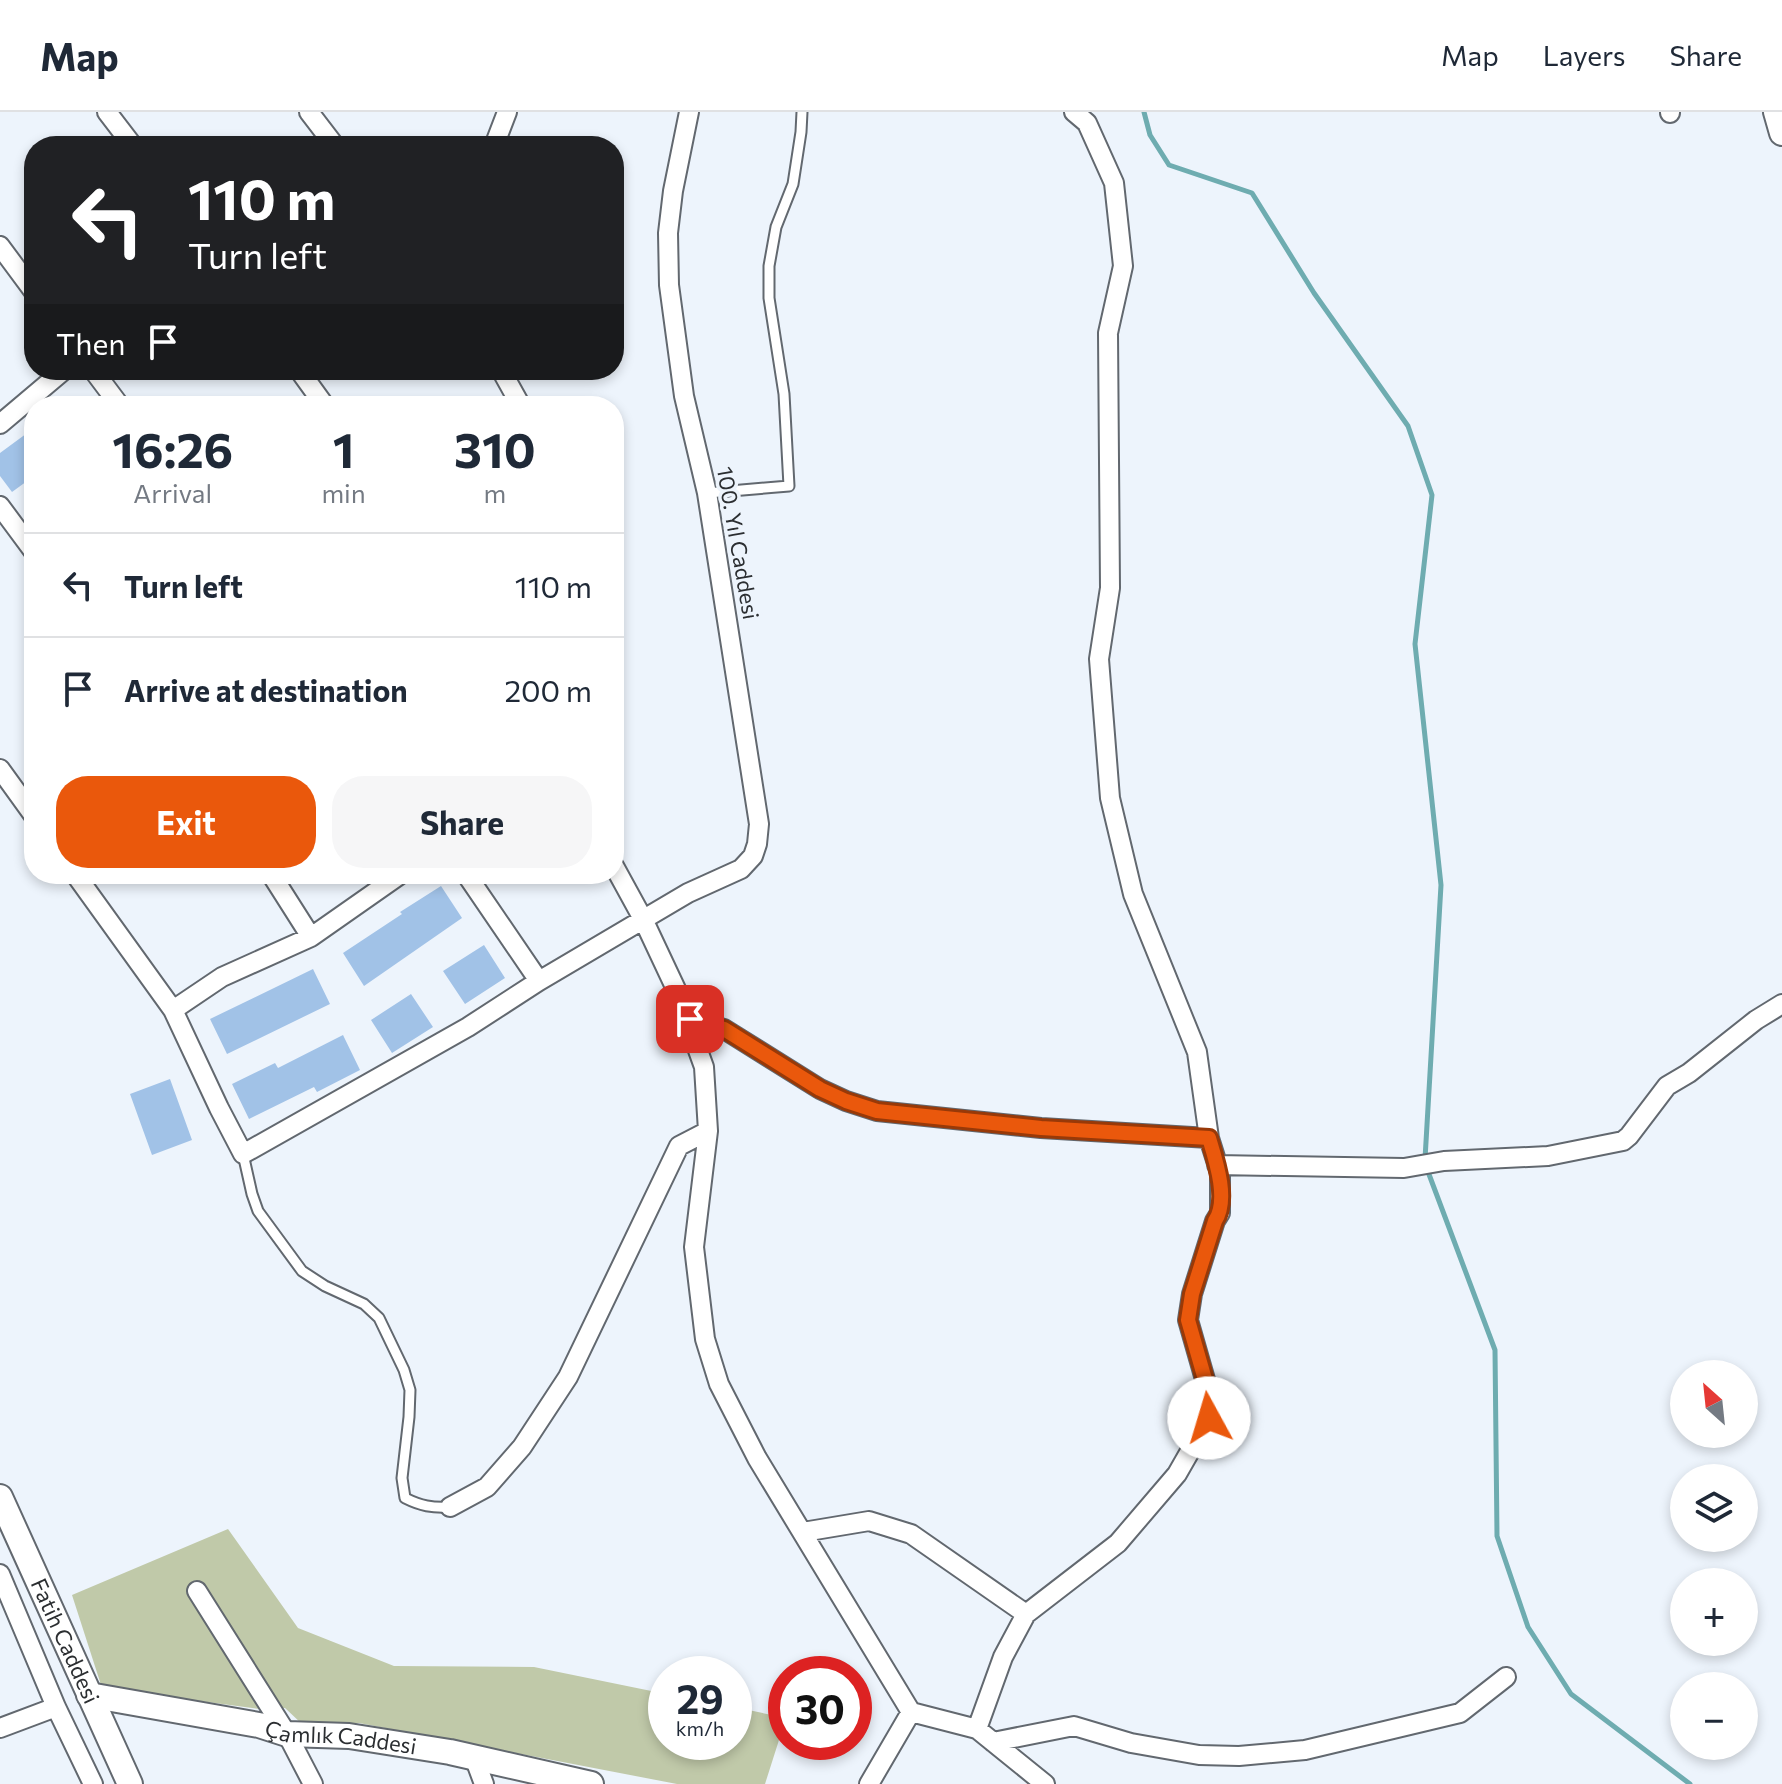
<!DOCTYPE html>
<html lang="en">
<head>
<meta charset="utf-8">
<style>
  :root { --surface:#fff; --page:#f6f6f7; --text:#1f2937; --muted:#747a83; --line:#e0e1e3; --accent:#ea580c }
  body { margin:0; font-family:Commissioner,sans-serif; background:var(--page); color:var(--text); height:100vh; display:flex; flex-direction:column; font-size:30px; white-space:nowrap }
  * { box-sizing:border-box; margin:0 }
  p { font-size:26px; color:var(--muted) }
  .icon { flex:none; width:44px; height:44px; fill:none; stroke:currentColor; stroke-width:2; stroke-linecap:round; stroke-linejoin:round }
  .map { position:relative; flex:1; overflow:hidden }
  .sheet { position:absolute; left:24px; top:284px; width:600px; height:488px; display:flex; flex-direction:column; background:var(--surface); border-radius:32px; box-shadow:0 4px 12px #0003 }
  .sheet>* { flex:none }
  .banner { position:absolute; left:24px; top:24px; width:600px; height:244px; border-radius:32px; box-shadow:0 4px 12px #0003; background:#202124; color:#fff; overflow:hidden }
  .needle { width:52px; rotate:333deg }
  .buttons { position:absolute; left:1670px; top:1248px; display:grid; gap:16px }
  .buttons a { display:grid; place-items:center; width:88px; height:88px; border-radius:50%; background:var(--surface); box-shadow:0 4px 12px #0003; font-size:40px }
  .speed { position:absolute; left:648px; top:1544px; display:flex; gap:16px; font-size:40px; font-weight:700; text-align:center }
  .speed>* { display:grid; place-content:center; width:104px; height:104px; border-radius:50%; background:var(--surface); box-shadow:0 4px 12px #0003; line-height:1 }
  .speed small { font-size:20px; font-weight:400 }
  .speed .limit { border:12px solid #d22; background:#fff; color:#111 }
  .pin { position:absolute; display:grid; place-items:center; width:68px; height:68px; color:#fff; margin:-34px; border-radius:16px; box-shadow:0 4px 12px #0006 }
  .me { position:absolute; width:88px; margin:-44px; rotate:354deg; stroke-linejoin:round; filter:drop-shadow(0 0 6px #0008) }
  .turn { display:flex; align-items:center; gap:28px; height:168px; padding:0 32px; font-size:36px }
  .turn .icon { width:104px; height:104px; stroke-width:2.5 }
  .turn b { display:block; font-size:56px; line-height:68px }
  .then { display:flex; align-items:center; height:76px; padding:0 32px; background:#0003; gap:16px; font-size:30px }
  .eta { display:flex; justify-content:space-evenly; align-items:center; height:136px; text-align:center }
  .eta b { font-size:48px; font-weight:700; line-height:56px }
  .button { display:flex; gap:16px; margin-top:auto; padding:16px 32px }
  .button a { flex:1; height:92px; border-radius:32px; background:var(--accent); color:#fff; font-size:32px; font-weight:700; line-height:92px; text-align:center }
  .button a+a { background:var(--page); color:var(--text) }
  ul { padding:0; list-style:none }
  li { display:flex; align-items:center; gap:24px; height:104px; padding:0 32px; border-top:2px solid var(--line) }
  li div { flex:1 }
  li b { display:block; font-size:30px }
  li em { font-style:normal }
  header { display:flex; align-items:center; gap:48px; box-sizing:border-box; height:112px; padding:0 40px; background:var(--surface); border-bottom:2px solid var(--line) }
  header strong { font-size:38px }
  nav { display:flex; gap:44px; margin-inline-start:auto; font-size:28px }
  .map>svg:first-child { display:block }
</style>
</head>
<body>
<header>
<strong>Map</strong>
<nav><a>Map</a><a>Layers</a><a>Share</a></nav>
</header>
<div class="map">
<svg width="1782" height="1672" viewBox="0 0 1782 1672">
  <rect width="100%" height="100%" fill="#edf4fc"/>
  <path fill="#c0c9a9" d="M228 1417 298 1516 394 1554 534 1555 666 1582V1630H734V1595L786 1606 765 1672H677L359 1611 303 1613 285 1596 259 1597 102 1576 72 1483Z"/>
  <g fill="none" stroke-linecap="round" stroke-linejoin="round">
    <path stroke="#6eacb0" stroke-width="5" d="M1144 0 1150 23 1169 53 1252 81 1314 181 1408 314 1432 383 1415 532 1441 773 1425 1047
      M1427 1057 1495 1238 1497 1424 1528 1515 1571 1582 1690 1672"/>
  </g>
  <path fill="#a1c2e7" d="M34 316V364L12 380 0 364V341Z
    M441 774 462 806 364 874 343 841 402 802 400 800Z
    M484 833 505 866 465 892 443 859Z
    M313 857 330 892 227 942 210 907Z
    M411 882 433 915 392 941 371 908Z
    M343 923 360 958 317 980 314 975 249 1007 232 972 275 951 278 956Z
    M170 967 192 1028 152 1043 130 982Z"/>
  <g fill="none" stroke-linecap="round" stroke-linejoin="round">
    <defs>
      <path id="lane" d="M707 381 789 374 784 282 769 186V154L776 115 793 72 801 20 802 0
        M243 1042 252 1082 258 1099 302 1159 325 1174 364 1192 379 1206 404 1258 410 1278 409 1305 402 1366 405 1386C421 1394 432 1396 450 1395"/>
      <path id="street" d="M107 0 133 34
        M309 0 335 34
        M1670 1V0
        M494 34 507 0
        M0 134 34 180
        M93 258 120 294
        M299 258 325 294
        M501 258 521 294
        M0 312 64 258
        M0 394 34 440
        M0 657 34 704
        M614 754 643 807 690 907 695 930 704 955 708 1019 694 1135 705 1227 719 1272 757 1346 911 1600 977 1617 1045 1672
        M75 762 173 898 219 996 243 1042 468 915 539 869 688 781 741 757 753 744 757 732 759 712 707 381 684 284 669 173 668 121 673 79 689 0
        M271 762 311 825
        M466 762 539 869
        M173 898 222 865 311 825 401 762
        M690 907 724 917 820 977 846 989 877 999 1041 1016 1209 1026
        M1217 1053 1404 1056 1444 1049 1548 1044 1623 1029 1629 1024 1667 974 1689 961 1756 908 1782 892
        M450 1395 487 1375 522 1335 568 1265 679 1034 708 1019
        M803 1420 869 1409 911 1422 1026 1502
        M0 1462 56 1595 93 1672
        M197 1479 287 1622 313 1672
        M0 1616 56 1595
        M977 1617 1003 1545 1026 1502 1118 1431 1177 1362 1209 1306 1208 1278 1188 1208 1192 1182 1215 1109 1220 1101V1061L1209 1026 1197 940 1133 782 1110 686 1099 547 1110 476 1108 221 1123 154 1114 71 1087 11 1074 0
        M993 1630 1074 1614 1131 1631 1199 1643 1239 1644 1305 1638 1460 1601 1506 1565
        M474 1645 484 1672
        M869 1672 911 1600"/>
      <g id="secondary">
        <path d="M1776 0 1782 21"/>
        <path id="s1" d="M0 1385 130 1672"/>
        <path id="s2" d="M89 1583 259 1613 287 1622 349 1624 450 1640 591 1672"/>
      </g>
    </defs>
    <use href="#lane" stroke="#62686f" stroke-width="13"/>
    <use href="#street" stroke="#62686f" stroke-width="22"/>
    <use href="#secondary" stroke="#62686f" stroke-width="28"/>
    <use href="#lane" stroke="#fff" stroke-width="9"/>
    <use href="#street" stroke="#fff" stroke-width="18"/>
    <use href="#secondary" stroke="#fff" stroke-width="24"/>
  </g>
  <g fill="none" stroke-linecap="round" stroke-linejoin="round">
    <defs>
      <path id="route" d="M690 907 724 917 820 977 846 989 877 999 1041 1016 1209 1026C1216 1049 1229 1088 1215 1109L1192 1182 1188 1208 1208 1278 1209 1306"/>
    </defs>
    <use href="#route" stroke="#983908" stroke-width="20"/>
    <use href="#route" stroke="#ea580c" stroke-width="14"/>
  </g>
  <g text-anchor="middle" stroke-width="7" stroke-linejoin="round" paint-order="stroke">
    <g font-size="22" fill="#2b2e31" stroke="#edf4fc">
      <text transform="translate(738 431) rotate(80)" y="8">100. Yıl Caddesi</text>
      <text dy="8" stroke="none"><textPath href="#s1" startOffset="158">Fatih Caddesi</textPath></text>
      <text dy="8" stroke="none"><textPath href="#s2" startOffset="256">Çamlık Caddesi</textPath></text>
    </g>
  </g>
</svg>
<div class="buttons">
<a><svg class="needle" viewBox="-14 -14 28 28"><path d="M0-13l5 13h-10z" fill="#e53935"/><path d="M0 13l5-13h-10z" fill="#747a83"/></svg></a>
<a><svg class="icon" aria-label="layers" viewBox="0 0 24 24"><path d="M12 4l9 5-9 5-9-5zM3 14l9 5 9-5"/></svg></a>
<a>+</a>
<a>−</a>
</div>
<div class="speed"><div>29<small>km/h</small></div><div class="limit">30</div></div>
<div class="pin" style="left:690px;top:907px;background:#d93025"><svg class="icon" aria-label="arrive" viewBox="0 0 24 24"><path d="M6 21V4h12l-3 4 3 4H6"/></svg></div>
<svg class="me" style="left:1209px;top:1306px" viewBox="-20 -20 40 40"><circle r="19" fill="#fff"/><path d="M0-13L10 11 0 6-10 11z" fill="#ea580c"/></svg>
<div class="banner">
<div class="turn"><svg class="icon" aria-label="left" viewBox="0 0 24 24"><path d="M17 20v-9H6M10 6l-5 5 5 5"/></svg><div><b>110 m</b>Turn left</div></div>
<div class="then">Then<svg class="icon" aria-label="arrive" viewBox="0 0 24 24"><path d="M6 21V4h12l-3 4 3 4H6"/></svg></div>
</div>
<section class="sheet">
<div class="eta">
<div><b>16:26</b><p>Arrival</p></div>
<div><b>1</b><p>min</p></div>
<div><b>310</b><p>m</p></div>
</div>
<ul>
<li><svg class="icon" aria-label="left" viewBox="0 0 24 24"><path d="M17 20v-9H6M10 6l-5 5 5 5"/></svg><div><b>Turn left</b></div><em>110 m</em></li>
<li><svg class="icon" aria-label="arrive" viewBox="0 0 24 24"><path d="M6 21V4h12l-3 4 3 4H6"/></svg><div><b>Arrive at destination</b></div><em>200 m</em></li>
</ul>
<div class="button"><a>Exit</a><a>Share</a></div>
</section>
</div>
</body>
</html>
